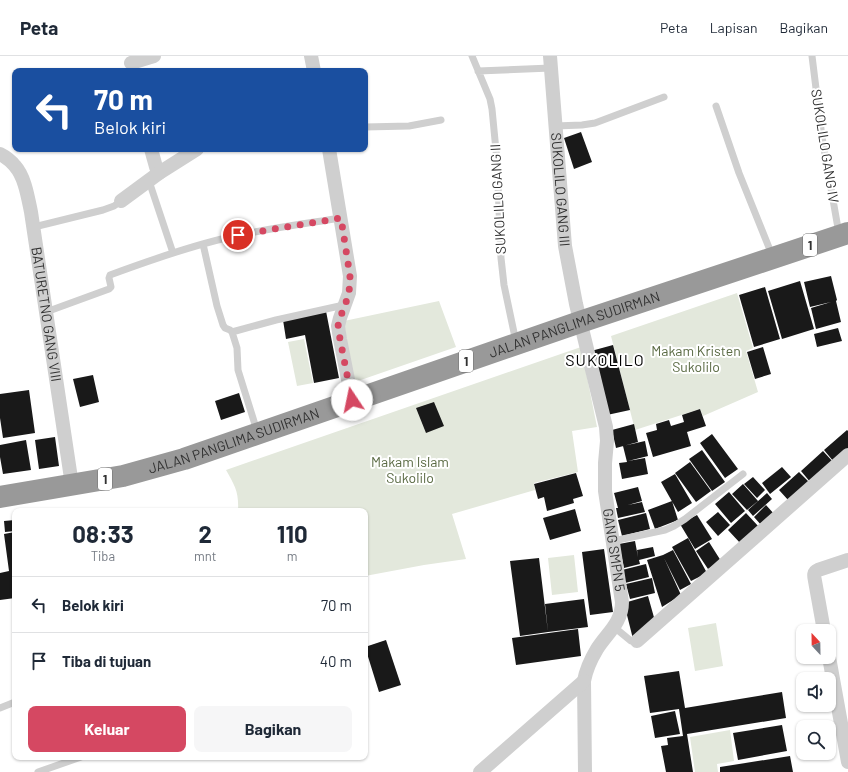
<!DOCTYPE html>
<html lang="id">
<head>
<meta charset="utf-8">
<style>
  :root { --surface:#fff; --page:#f6f6f7; --text:#1f2937; --muted:#747a83; --line:#e0e1e3; --accent:#d54862 }
  body { margin:0; font-family:Barlow,sans-serif; background:var(--page); color:var(--text); height:100vh; display:flex; flex-direction:column; font-size:15px; white-space:nowrap }
  * { box-sizing:border-box; margin:0 }
  p { font-size:13px; color:var(--muted) }
  .icon { flex:none; width:22px; height:22px; fill:none; stroke:currentColor; stroke-width:2; stroke-linecap:round; stroke-linejoin:round }
  .map { position:relative; flex:1; overflow:hidden }
  .sheet { position:absolute; left:12px; top:452px; width:356px; height:252px; display:flex; flex-direction:column; background:var(--surface); border-radius:8px; box-shadow:0 1px 3px #0004 }
  .sheet>* { flex:none }
  .top-card { position:absolute; left:12px; top:12px; width:356px; height:84px; border-radius:8px; box-shadow:0 1px 3px #0004; background:#1a4fa0; color:#fff; overflow:hidden }
  .needle { width:26px; rotate:338deg }
  .controls { position:absolute; left:796px; top:568px; display:grid; gap:8px }
  .controls a { display:grid; place-items:center; width:40px; height:40px; border-radius:8px; background:var(--surface); box-shadow:0 1px 3px #0004; font-size:20px }
  .pin { position:absolute; display:grid; place-items:center; width:34px; height:34px; color:#fff; margin:-17px; border:2px solid #fff; border-radius:50%; box-shadow:0 1px 4px #0007 }
  .me { position:absolute; width:44px; margin:-22px; rotate:349deg; stroke-linejoin:round; filter:drop-shadow(0 0 3px #0008) }
  .turn { display:flex; align-items:center; gap:14px; height:84px; padding:0 16px; font-size:18px }
  .turn .icon { width:52px; height:52px; stroke-width:2.5 }
  .turn b { display:block; font-size:28px; line-height:34px }
  .eta { display:flex; justify-content:space-evenly; align-items:center; height:68px; text-align:center }
  .eta b { font-size:24px; font-weight:700; line-height:28px }
  .button { display:flex; gap:8px; margin-top:auto; padding:8px 16px }
  .button a { flex:1; height:46px; border-radius:8px; background:var(--accent); color:#fff; font-size:16px; font-weight:700; line-height:46px; text-align:center }
  .button a+a { background:var(--page); color:var(--text) }
  ul { padding:0; list-style:none }
  li { display:flex; align-items:center; gap:12px; height:56px; padding:0 16px; border-top:1px solid var(--line) }
  li div { flex:1 }
  li b { display:block; font-size:15px }
  li em { font-style:normal }
  header { display:flex; align-items:center; gap:24px; box-sizing:border-box; height:56px; padding:0 20px; background:var(--surface); border-bottom:1px solid var(--line) }
  header strong { font-size:19px }
  nav { display:flex; gap:22px; margin-inline-start:auto; font-size:14px }
  .map>svg:first-child { display:block }
</style>
</head>
<body>
<header>
<strong>Peta</strong>
<nav><a>Peta</a><a>Lapisan</a><a>Bagikan</a></nav>
</header>
<div class="map">
<svg width="848" height="716" viewBox="0 0 848 716">
  <rect width="100%" height="100%" fill="#fff"/>
  <path fill="#e3e8dc" d="M737 237 753 292 746 295 758 336 703 360 700 353 635 374 611 280Z
    M439 245 456 291 355 326 350 307 344 265Z
    M304 283 313 327 297 330 288 286Z
    M581 291 597 371 572 375 578 416 534 427 535 434 452 458 466 503 424 509 365 520V455H238C239 436 235 430 226 414Z
    M574 499 578 536 552 539 548 502Z
    M716 567 723 610 695 615 688 572Z
    M730 674 734 705 717 708 718 716H695L690 681Z"/>
  <path fill="#191919" d="M581 76 592 106 574 113 564 82Z
    M831 220 837 244 836 245 841 266 816 273 811 252 831 246 810 251 804 226Z
    M800 225 814 273 782 283 768 235Z
    M765 231 780 283 754 291 739 239Z
    M326 255 339 322 314 327 305 279 286 283 283 264Z
    M838 272 842 285 817 291 814 278Z
    M613 289 630 354 607 359 591 295Z
    M763 291 771 318 755 323 747 296Z
    M93 319 99 346 80 351 73 323Z
    M29 334 35 377 3 382 0 362V338Z
    M239 337 245 356 221 364 215 345Z
    M434 346 444 370 426 377 416 352Z
    M700 353 706 370 687 376 691 390 653 401 646 377 657 374 656 368 669 364 671 370 684 366 682 359Z
    M634 368 638 386 616 392 612 374Z
    M847 374 848 375V394L834 406 824 394Z
    M712 378 738 413 725 422 700 387Z
    M55 381 59 410 39 413 35 384Z
    M26 384 31 414 3 418 0 401V389Z
    M645 385 648 400 628 405 645 402 648 418 622 423 619 407 627 406 623 390Z
    M702 394 725 426 712 435 689 403Z
    M823 395 834 407 811 427 801 415Z
    M690 406 711 435 696 446 675 417Z
    M782 411 791 421 770 438 762 427Z
    M799 416 810 427 789 445 779 434Z
    M576 417 583 440 573 443 574 447 547 455 544 441 538 443 534 428Z
    M675 418 692 447 678 456 661 426Z
    M753 421 765 434 757 442 744 428Z
    M743 428 758 445 747 454 732 438Z
    M638 431 642 445 628 449 642 446 645 456 618 462 616 452H618L614 437Z
    M729 436 745 455 731 467 715 448Z
    M767 437 772 443 753 460 748 454Z
    M672 445 678 464 655 473 648 454Z
    M766 449 775 459 762 470 754 461Z
    M575 453 581 475 550 484 543 462Z
    M718 456 730 469 718 480 706 466Z
    M646 457 650 473 622 480 618 464Z
    M746 457 759 471 741 488 728 474Z
    M697 459 712 483 695 493 680 468Z
    M15 464V475L5 476 4 465Z
    M15 476V542L0 544V517L9 515 4 478Z
    M688 482 707 517 691 525 672 491Z
    M635 485 638 501 637 494 653 491 655 500 639 504 640 508 624 512 619 488Z
    M709 486 721 505 708 513 696 495Z
    M604 493 613 556 590 559 582 496Z
    M673 494 691 528 680 534 664 502 681 539 662 551 647 504 663 499Z
    M539 502 548 576 520 580 510 505Z
    M646 508 649 521 625 527 622 514Z
    M652 522 655 537 630 543 626 528Z
    M648 540 655 565 633 583 624 547Z
    M584 543 588 571 548 576 545 548Z
    M578 573 581 600 516 609 512 582Z
    M386 584 401 629 379 636 365 591Z
    M679 615 685 652 782 636 786 662 687 678 693 716H666L661 690 668 689 667 682 683 680 679 653 650 657 644 620Z
    M675 655 680 678 655 682 651 660Z
    M782 669 787 695 738 704 733 677Z
    M790 700 793 716H720V711Z"/>
  <g fill="none" stroke-linecap="round" stroke-linejoin="round">
    <path stroke="#cfcfcf" stroke-width="7" d="M472 0 490 43 492 53 497 105 501 202 504 229 516 286
      M812 0 822 81 839 178
      M478 15 551 12
      M716 50 739 117 772 199
      M555 70 582 69 595 67 664 41
      M365 71 409 70 441 64
      M149 125 173 197
      M34 171 103 154 114 150 121 145
      M203 188 217 250 223 269 225 272 230 274 232 276 237 292 238 314 257 375
      M46 256 109 233 111 231 109 222 110 219C148 205 187 191 226 182 264 173 303 168 341 162
      M232 276 276 264 344 249
      M613 485 665 474 674 470 685 463 743 418
      M614 571 631 585 634 586 637 585
      M0 652 15 646
      M38 716 81 701"/>
    <g stroke="#cfcfcf" stroke-width="14">
      <path d="M311 0 314 15"/>
      <path id="s1" d="M550 0 565 190 576 248 606 371 607 385 605 407V435L622 546C622 567 607 577 597 593 591 603 586 614 584 625L585 716"/>
      <path d="M131 7 154 0"/>
      <path d="M151 93 156 111 159 117"/>
      <path d="M329 93 350 220 349 237 340 262 338 270 340 283 352 344"/>
      <path id="s2" d="M0 98C6 101 11 105 15 110 25 121 28 142 31 156L72 429"/>
      <path d="M121 145 159 117 197 93"/>
      <path d="M824 575 815 525C814 520 813 516 818 514L848 504"/>
      <path d="M637 585 848 399"/>
      <path d="M829 601 848 706"/>
      <path d="M480 716 584 625"/>
    </g>
    <path stroke="#999" stroke-width="22" id="s3" d="M0 441 123 420 184 403 580 266 848 177"/>
  </g>
  <g fill="none" stroke-linecap="round" stroke-linejoin="round">
    <path stroke="#d54862" stroke-width="7" stroke-dasharray="0 12.6" d="M238 179 341 162 350 220 349 238 340 262 338 270 340 283 352 344"/>
  </g>
  <g text-anchor="middle" stroke-width="4" stroke-linejoin="round" paint-order="stroke">
    <g fill="#fff" stroke="#707070" stroke-width="1">
      <rect x="803" y="178" width="14" height="22" rx="3"/>
      <rect x="459" y="294" width="14" height="22" rx="3"/>
      <rect x="98" y="412" width="14" height="22" rx="3"/>
    </g>
    <g font-size="13" font-weight="bold" fill="#323232">
      <text x="810" y="194">1</text>
      <text x="466" y="310">1</text>
      <text x="105" y="428">1</text>
    </g>
    <g font-size="14" fill="#323232" stroke="#fff">
      <text transform="translate(825 90) rotate(81)" y="5">SUKOLILO GANG IV</text>
      <text dy="5" stroke="none"><textPath href="#s1" startOffset="134">SUKOLILO GANG III</textPath></text>
      <text transform="translate(498 143) rotate(-93)" y="5">SUKOLILO GANG II</text>
      <text dy="5" stroke="none"><textPath href="#s2" startOffset="172">BATURETNO GANG VIII</textPath></text>
      <text dy="5" stroke="none"><textPath href="#s3" startOffset="601">JALAN PANGLIMA SUDIRMAN</textPath></text>
      <text dy="5" stroke="none"><textPath href="#s3" startOffset="241">JALAN PANGLIMA SUDIRMAN</textPath></text>
      <text dy="5" stroke="none"><textPath href="#s1" startOffset="500">GANG SMPN 5</textPath></text>
    </g>
    <g font-size="14" fill="#5a6a43" stroke="#fff">
      <text x="696" y="300">Makam Kristen<tspan x="696" dy="16">Sukolilo</tspan></text>
      <text x="410" y="411">Makam Islam<tspan x="410" dy="16">Sukolilo</tspan></text>
    </g>
    <g font-size="16" letter-spacing="1" fill="#000" stroke="#fff">
      <text x="605" y="310">SUKOLILO</text>
    </g>
  </g>
</svg>
<div class="controls">
<a><svg class="needle" viewBox="-14 -14 28 28"><path d="M0-13l5 13h-10z" fill="#e53935"/><path d="M0 13l5-13h-10z" fill="#747a83"/></svg></a>
<a><svg class="icon" aria-label="sound" viewBox="0 0 24 24"><path d="M4 9h4l5-4v14l-5-4H4zM17 9q2 3 0 6"/></svg></a>
<a><svg class="icon" aria-label="search" viewBox="0 0 24 24"><circle cx="10" cy="10" r="6"/><path d="M15 15l6 6"/></svg></a>
</div>
<div class="pin" style="left:238px;top:179px;background:#d93025"><svg class="icon" aria-label="arrive" viewBox="0 0 24 24"><path d="M6 21V4h12l-3 4 3 4H6"/></svg></div>
<svg class="me" style="left:352px;top:344px" viewBox="-20 -20 40 40"><circle r="19" fill="#fff"/><path d="M0-13L10 11 0 6-10 11z" fill="#d54862"/></svg>
<div class="top-card">
<div class="turn"><svg class="icon" aria-label="left" viewBox="0 0 24 24"><path d="M17 20v-9H6M10 6l-5 5 5 5"/></svg><div><b>70 m</b>Belok kiri</div></div>
</div>
<section class="sheet">
<div class="eta">
<div><b>08:33</b><p>Tiba</p></div>
<div><b>2</b><p>mnt</p></div>
<div><b>110</b><p>m</p></div>
</div>
<ul>
<li><svg class="icon" aria-label="left" viewBox="0 0 24 24"><path d="M17 20v-9H6M10 6l-5 5 5 5"/></svg><div><b>Belok kiri</b></div><em>70 m</em></li>
<li><svg class="icon" aria-label="arrive" viewBox="0 0 24 24"><path d="M6 21V4h12l-3 4 3 4H6"/></svg><div><b>Tiba di tujuan</b></div><em>40 m</em></li>
</ul>
<div class="button"><a>Keluar</a><a>Bagikan</a></div>
</section>
</div>
</body>
</html>
